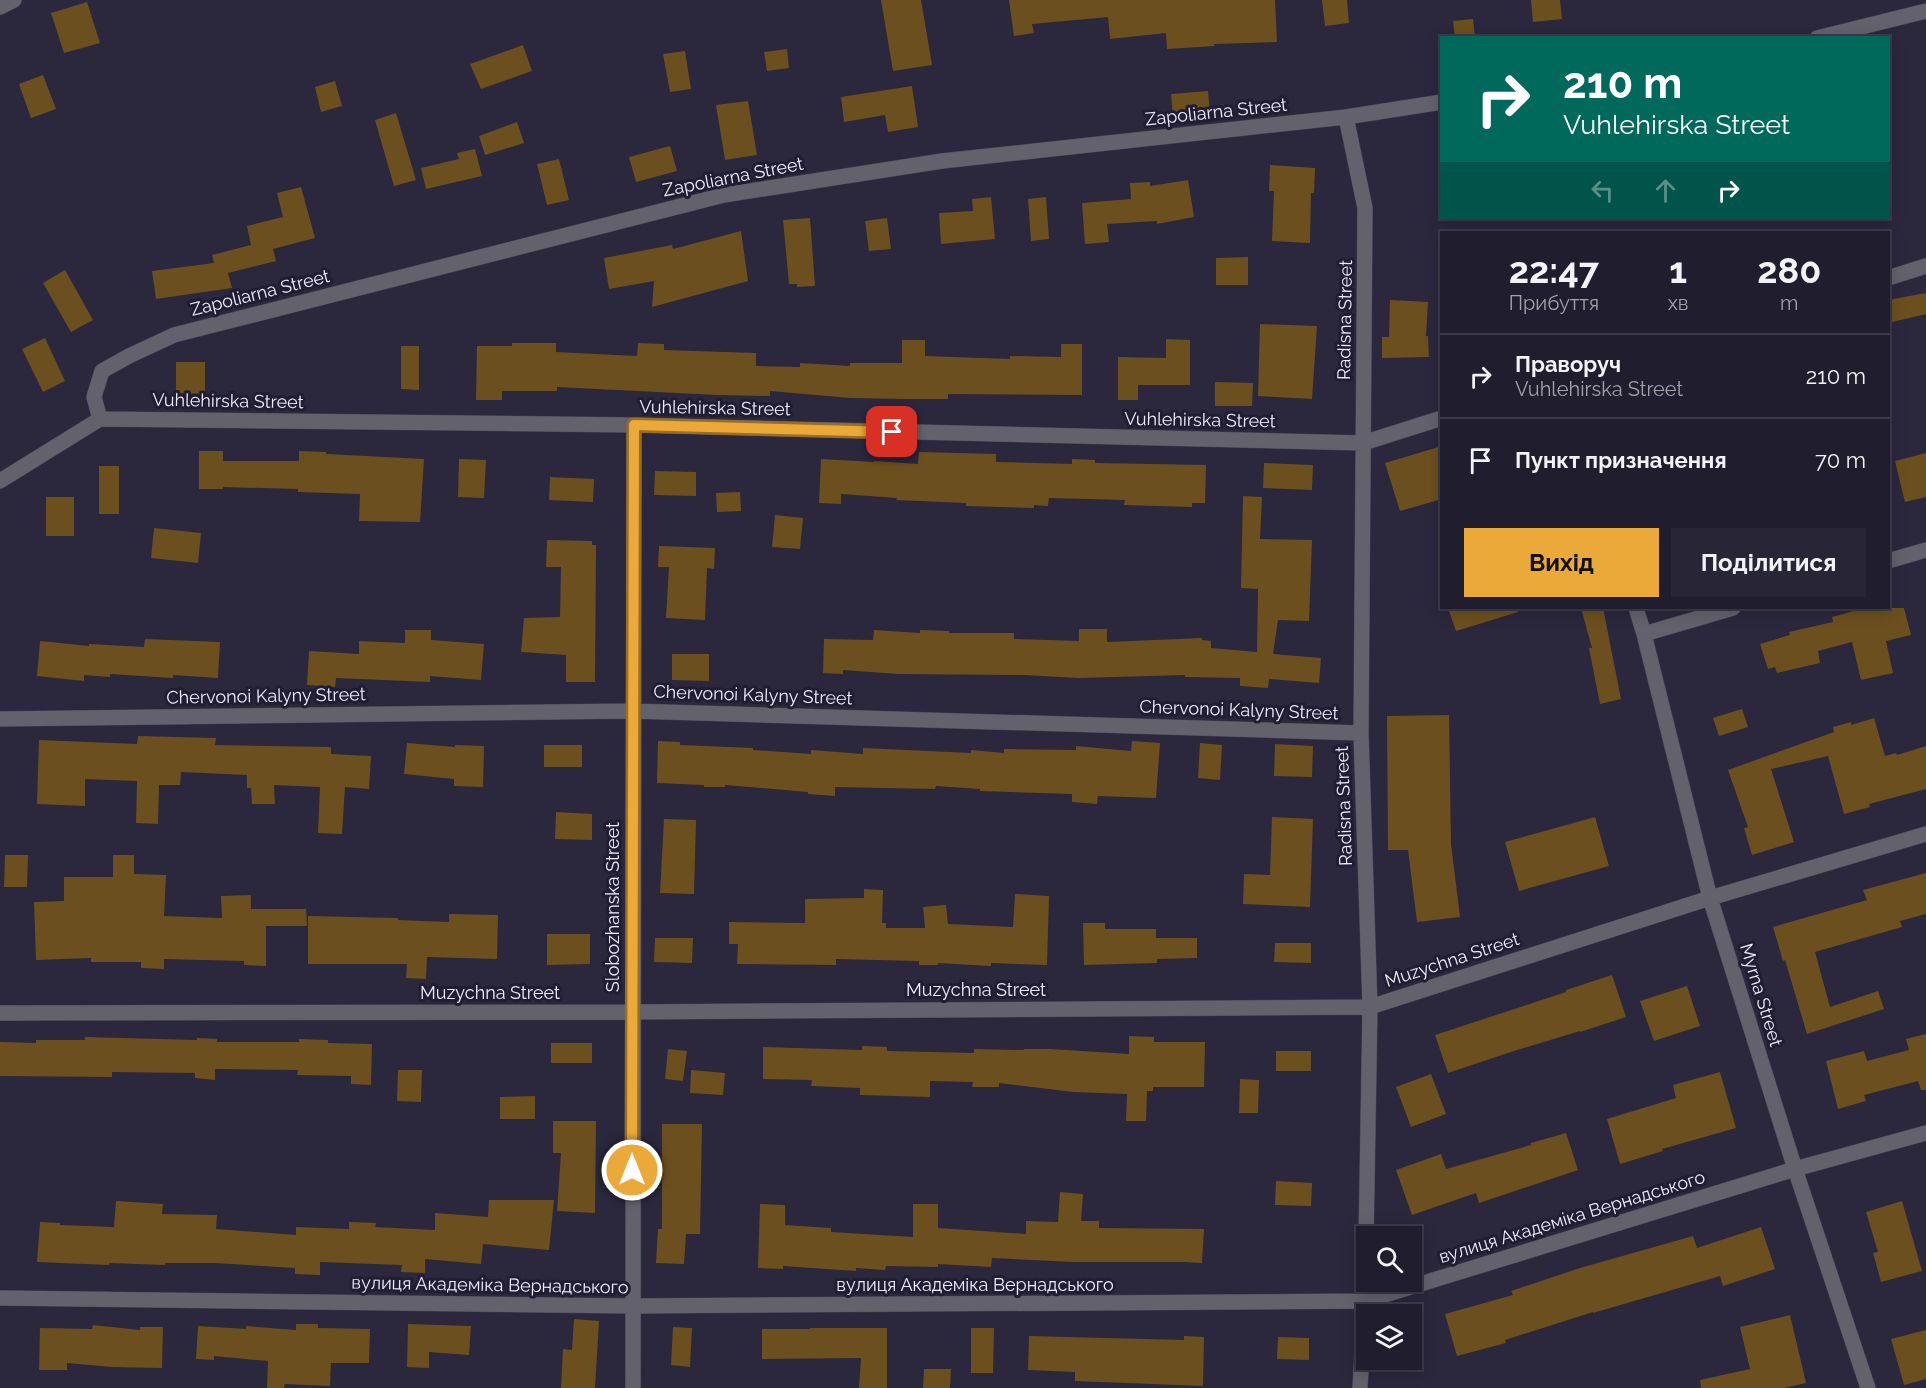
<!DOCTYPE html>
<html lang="uk">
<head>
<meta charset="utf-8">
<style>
  :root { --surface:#201d2e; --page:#282636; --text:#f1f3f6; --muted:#a2a2aa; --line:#3d3b4a; --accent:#eba93a }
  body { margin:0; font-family:Raleway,sans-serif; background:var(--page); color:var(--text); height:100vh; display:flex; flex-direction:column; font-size:22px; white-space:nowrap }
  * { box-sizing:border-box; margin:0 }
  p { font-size:20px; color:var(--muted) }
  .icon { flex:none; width:33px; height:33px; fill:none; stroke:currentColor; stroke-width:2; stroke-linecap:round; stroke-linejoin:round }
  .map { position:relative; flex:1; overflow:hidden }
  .side { position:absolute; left:1440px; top:231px; width:450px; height:378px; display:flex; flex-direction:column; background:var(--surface); border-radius:0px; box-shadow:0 3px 15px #0003,0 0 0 2px var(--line) }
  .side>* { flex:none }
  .hud { position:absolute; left:1440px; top:36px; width:450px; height:183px; border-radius:0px; box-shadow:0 3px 15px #0003,0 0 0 2px var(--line); background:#00695c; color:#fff; overflow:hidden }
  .buttons { position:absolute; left:1356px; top:1226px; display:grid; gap:12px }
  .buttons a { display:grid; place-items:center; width:66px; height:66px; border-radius:0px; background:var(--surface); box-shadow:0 3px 15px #0003,0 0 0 2px var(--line); font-size:30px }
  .pin { position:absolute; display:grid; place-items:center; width:51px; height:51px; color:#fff; margin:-26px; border-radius:12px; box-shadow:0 3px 9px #0006 }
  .me { position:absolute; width:66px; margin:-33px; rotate:0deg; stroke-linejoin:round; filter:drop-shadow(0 0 4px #0008) }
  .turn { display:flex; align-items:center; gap:21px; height:126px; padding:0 24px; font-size:27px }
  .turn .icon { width:78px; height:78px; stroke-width:2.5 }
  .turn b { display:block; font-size:42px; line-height:51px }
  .lanes { display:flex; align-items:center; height:57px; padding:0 24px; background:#0003; justify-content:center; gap:30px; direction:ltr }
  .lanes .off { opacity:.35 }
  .eta { display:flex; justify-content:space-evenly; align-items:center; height:102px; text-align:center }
  .eta b { font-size:36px; font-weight:700; line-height:42px }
  .primary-button { display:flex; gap:12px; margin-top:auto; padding:12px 24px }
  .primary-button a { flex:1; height:69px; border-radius:0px; background:var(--accent); color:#111; font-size:24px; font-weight:700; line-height:69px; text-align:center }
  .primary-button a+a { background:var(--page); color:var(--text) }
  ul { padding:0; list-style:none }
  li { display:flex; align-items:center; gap:18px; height:84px; padding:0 24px; border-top:2px solid var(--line) }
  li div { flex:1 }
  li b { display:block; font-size:22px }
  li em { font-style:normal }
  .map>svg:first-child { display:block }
</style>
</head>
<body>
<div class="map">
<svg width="1926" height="1388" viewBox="0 0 1926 1388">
  <rect width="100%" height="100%" fill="#2b273d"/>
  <path fill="#6c4f1f" d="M881 0H921L932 65 893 71Z
    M1009 0H1275L1277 42 1214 44V46L1167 49 1166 33 1110 39 1108 17 1032 24 1034 33 1014 36Z
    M1322 0H1347L1349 23 1325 26Z
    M1531 0H1560L1562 19 1533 22Z
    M87 2 100 43 64 53 51 13Z
    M1473 19 1475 38H1455L1453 21Z
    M523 45 532 71 481 89 470 64Z
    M787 49 789 68 767 71 764 52Z
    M685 51 691 89 670 92 663 54Z
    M43 75 56 109 31 118 19 84Z
    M335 81 342 106 321 112 315 87Z
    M912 86 918 127 888 132 885 115 844 122 841 97Z
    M1208 91 1210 114 1173 117 1171 94Z
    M748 101 757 155 725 160 716 105Z
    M396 113 416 180 394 186 375 120Z
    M517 122 524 143 485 155 479 136Z
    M670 146 677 171 636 182 629 157Z
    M475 149 482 176 426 189 421 168 459 159 457 153Z
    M559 159 569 200 547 205 537 164Z
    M1270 165 1315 168 1314 193H1311L1310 243 1272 241 1274 191H1269Z
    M1188 180 1194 217 1157 224V221L1107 224 1109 242 1085 244 1082 203 1131 199 1130 183 1150 182V186Z
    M301 187 315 238 273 249 276 261 228 273 232 288 156 299 152 271 214 263 212 255 251 245 247 226 283 217 277 193Z
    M991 197 995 239 941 244 939 213 973 211 972 199Z
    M1046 197 1049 239 1031 241 1028 199Z
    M810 218 815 286 797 287V284H789L783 220Z
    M887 218 891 249 869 251 865 221Z
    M741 231 748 281 652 307 654 281 609 289 604 258 672 245 673 249Z
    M1248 257V285H1216V258Z
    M65 270 93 320 71 332 43 283Z
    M1926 293V314L1888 323V300Z
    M1390 300 1428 302 1426 336H1428L1429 357 1382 358V337H1389Z
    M1260 324 1317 326 1312 399 1258 396Z
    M45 338 65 381 43 392 22 349Z
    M1166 339 1190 340V385H1138V400H1118V357L1166 358Z
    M902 340H925V356L1010 359V356L1061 357V344H1082V395L948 394V399H903L850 398 770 391V396L718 395 557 387V391H502V400H476L477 346H512V343H556V352L637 356 638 343 664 344V350L756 353V366L800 367V363L850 366V363H902Z
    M401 346H419V390L401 389Z
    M176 362H205V394L176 393Z
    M1215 382 1253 383 1252 406H1215Z
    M1442 446V499L1400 511 1385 463Z
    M199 451H223V461H299V451L326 452V454L424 459 420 522 359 521 360 494 298 492V489L223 487V489H199Z
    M919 452 996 454V462L1072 464V459L1095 460V463L1206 465 1205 503H1192V507L1124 505 1125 500 1049 498 1048 506 1034 505V508L966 506V503L896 500 897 498 841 494V504L819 503 821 459 874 462V461L918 464Z
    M1926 453V497L1905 502 1895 461Z
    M459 459 486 460 484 498 458 497Z
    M1264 463 1313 465 1312 490 1263 488Z
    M99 466H119V514H99Z
    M655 471 696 472V496L654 495Z
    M550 477 594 479 593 502 549 500Z
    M740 492 741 511 717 512 716 493Z
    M1243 496 1262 497 1260 539 1312 540 1309 621 1278 620 1273 654 1321 658 1319 683 1269 679 1268 688 1240 686V678L1185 677V675L1079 678 1024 675 898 674 843 670V674L823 673 824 639 873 640 874 630 920 633V630L949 631V633H1014V639L1079 641V629H1107V642L1202 638V640L1211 641V648L1257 652 1258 589 1241 588Z
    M46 497H74V536H46Z
    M775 515 803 518 800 549 772 547Z
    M154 528 201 533 198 563 151 558Z
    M547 540 592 541V545H596L595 682H566V655L521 652 524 618 560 617 561 567H546Z
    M659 546 715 548 714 569 707 568 705 620 666 618 669 567H658Z
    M1448 608H1517L1518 612 1456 631Z
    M1581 608H1603L1621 699 1600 704 1589 648H1592Z
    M1865 608H1904L1911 635 1886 641 1893 673 1861 680 1852 642 1818 651 1820 663 1777 673 1775 667 1768 669 1760 644 1790 635 1789 632 1833 622 1832 617Z
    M405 630H431V640L484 644 481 680 430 676V682L336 678 335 687 307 685 309 651 359 654V641L405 643Z
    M145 639 220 642 218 678 173 675V678L110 674V677L84 675V681L37 676 40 641 89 646V644L144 647Z
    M672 654H709V681L672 680Z
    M1742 709 1748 727 1719 736 1713 718Z
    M1449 715 1451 844 1460 917 1417 922 1408 850H1388L1387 716Z
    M1874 718 1885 756 1896 753 1897 755 1926 746V789L1869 804 1870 807 1844 814 1828 756 1771 769 1794 842 1752 855 1744 828 1748 827 1728 770 1834 732 1833 727 1851 722V725Z
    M138 736 216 738 215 745 331 747V754L371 756 369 789 345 787 342 834 318 833 320 787 274 785 275 804H252L251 788H247V775L181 772 180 785H159L158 824 136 823 137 781 85 779V806L37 804 39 740 137 744Z
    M658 741 680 742V745L753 748V750L811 754V750L863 754V748L971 753V750L1004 753V749L1076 750V746L1131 751 1132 741 1160 743 1156 798 1098 796 1097 804 1072 802V794L980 791V789L936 786 935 789 835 787V796L808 794V792L725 785V787H704V785L657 783Z
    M407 743 455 747V745L484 746 483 787 454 786V779L404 774Z
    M1200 743 1222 745 1220 780 1198 778Z
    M1275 744 1313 746 1312 777 1274 776Z
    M544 745H582V767H544Z
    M556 812 592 814V840L555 839Z
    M1272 817 1313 819 1310 907 1243 904 1244 874 1270 875Z
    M1595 817 1609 866 1519 891 1505 842Z
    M664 819 696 820 694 894 660 893Z
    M5 855H28L27 887H4Z
    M113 855H134V874L166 875 164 916 222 918 221 896 251 895V909H306L307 926H266V966L244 965V961L164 959V969L141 968V962H91V958L36 960 34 902 64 901V877H113Z
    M1926 873V914L1900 921 1902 927 1815 952 1830 1007 1878 991 1884 1009 1807 1034 1785 960 1783 961 1773 927 1867 900 1863 890Z
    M864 889 883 890 882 923H886V928H925L923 907 946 905 948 924 1013 927 1015 894 1049 896 1047 965 991 963V966L938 963V965H919V961L836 959V965L737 964 738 944H729V922L805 923V899L864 898Z
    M449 914 498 915 497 959 427 957 426 979 406 978 407 964H308V916L398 918V920L449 922Z
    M1083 923H1105V929H1156V938H1197V958L1157 959V963L1084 965Z
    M547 934H590V964L547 965Z
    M655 938H693L692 963 654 962Z
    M1275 943H1311V963L1274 962Z
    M1612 975 1626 1017 1580 1032V1031L1514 1051 1448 1073 1435 1035 1566 992V990Z
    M1687 986 1700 1026 1654 1041 1640 1001Z
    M1926 1034V1090H1921L1918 1081 1864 1095 1866 1101 1838 1109 1826 1061 1864 1051 1867 1061 1909 1050 1906 1039Z
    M1129 1036 1154 1037V1042H1205L1204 1087H1153V1091H1147L1146 1121H1126L1127 1094 1073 1092 999 1083V1087H972L973 1082 930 1081V1097L860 1095V1088L811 1086 812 1080 763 1079V1047L862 1050V1046L887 1047V1051L974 1053V1049L1024 1050V1049H1050L1129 1054Z
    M85 1037 197 1040V1038L217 1039V1042H299V1039L328 1040V1043L372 1044 371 1085 351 1084V1076L297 1075 298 1070 215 1069V1080L195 1078V1073L112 1072V1077L0 1076V1042L36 1043V1040H85Z
    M551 1043H592V1063H551Z
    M668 1049 687 1051 683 1081 665 1079Z
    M1276 1051H1311V1071H1276Z
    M398 1070H422L421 1102 397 1101Z
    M691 1070 725 1073 723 1095 690 1093Z
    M1720 1072 1736 1128 1662 1149 1663 1151 1620 1164 1607 1119 1676 1098 1673 1085Z
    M1431 1074 1446 1114 1411 1127 1396 1087Z
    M1240 1079 1259 1080 1258 1113H1239Z
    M535 1096V1119H500V1097Z
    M553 1121H596L595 1213 557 1211 561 1153H553Z
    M662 1124H702L700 1234H686L684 1264 656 1263 658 1229H662Z
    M1566 1133 1578 1170 1479 1203 1476 1193 1412 1215 1396 1170 1441 1154 1446 1169 1531 1145V1143Z
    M1276 1181 1312 1183 1311 1206 1275 1205Z
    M1060 1192 1083 1194 1081 1221H1099V1228L1204 1229 1202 1263 1184 1262H1075L992 1258 991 1267 938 1264V1267L886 1266 885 1270 856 1268V1271L783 1266V1269L758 1268 760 1204 785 1205V1225L831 1228V1232L913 1237V1204H938V1228L1026 1234V1221L1058 1222Z
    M489 1200H554L549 1250 483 1244 481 1264 425 1259V1273L401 1272 402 1265 320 1262V1275L295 1274V1268L215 1263H165V1265L109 1263V1265L37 1262 40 1222 60 1223V1225L114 1227 116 1201 163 1204 162 1214 217 1215 216 1229 296 1235V1227L349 1229V1222L376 1223 375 1227 435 1230V1213L488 1217Z
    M1902 1201 1922 1271 1881 1282 1873 1253 1878 1252 1866 1212Z
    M1761 1227 1775 1269 1723 1286 1720 1276 1593 1313V1312L1505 1340 1506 1343 1457 1356 1445 1314 1513 1295 1511 1291 1580 1268 1693 1236 1697 1248Z
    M1790 1315 1806 1383 1784 1388H1701L1700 1380 1750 1369 1740 1327Z
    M574 1319 599 1321 595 1388H561L563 1349 572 1350Z
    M296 1324H318V1328L370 1329 369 1363H331L330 1386 285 1384 284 1388H267L268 1361 214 1356V1360L196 1359 198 1326 246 1329V1326L296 1330Z
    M408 1324 471 1326 469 1355 429 1352V1368L407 1367Z
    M93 1325 140 1330V1327H163L162 1368 112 1367 67 1363V1370H39L40 1328 92 1329Z
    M673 1327 692 1328 690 1367 671 1365Z
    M810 1328H887V1388H859L861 1358 762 1359V1329H810Z
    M971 1328H994L993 1373H971Z
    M1926 1330V1379L1904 1385 1891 1339Z
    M1029 1336 1184 1340V1336L1204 1337 1203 1386 1075 1381V1372L1028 1370Z
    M1278 1337 1309 1338V1360L1277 1359Z
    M924 1369H951L950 1388H923Z"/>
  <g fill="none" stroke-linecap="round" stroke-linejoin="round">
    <defs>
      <path id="minor" d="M0 7 14 0
        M1817 38 1926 11
        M1346 117 1365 208 1361 733 1370 1007 1365 1301 1360 1388
        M1888 278 1926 266
        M100 419 94 397 102 371 129 356 174 335 724 195 942 161 1346 117 1442 102
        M0 481 100 419 634 425 1363 443 1442 418
        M1888 561 1926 550
        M1636 608 1644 634 1710 898 1795 1169 1868 1388
        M1644 634 1733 608
        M0 719 632 711 1361 733
        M0 1013 632 1012 1370 1007 1710 898 1926 834
        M0 1298 633 1306 1365 1301 1795 1169 1926 1133
        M633 1388 634 425"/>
    </defs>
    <use href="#minor" stroke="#464257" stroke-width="16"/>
    <use href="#minor" stroke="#63616c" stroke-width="15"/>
  </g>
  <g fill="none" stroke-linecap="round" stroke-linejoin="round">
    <defs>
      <path id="route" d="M632 1170 634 425 892 432"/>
    </defs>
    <use href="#route" stroke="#996e26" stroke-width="15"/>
    <use href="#route" stroke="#eba93a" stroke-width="10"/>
  </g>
  <g text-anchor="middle" stroke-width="6" stroke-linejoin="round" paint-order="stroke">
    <g font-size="18" fill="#edebfa" stroke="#211d33">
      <text transform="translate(1216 112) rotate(-6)" y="6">Zapoliarna Street</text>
      <text transform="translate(733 177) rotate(-11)" y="6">Zapoliarna Street</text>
      <text transform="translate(260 293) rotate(-14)" y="6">Zapoliarna Street</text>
      <text transform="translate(1345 320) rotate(-89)" y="6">Radisna Street</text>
      <text transform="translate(228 401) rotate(1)" y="6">Vuhlehirska Street</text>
      <text transform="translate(715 408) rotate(1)" y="6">Vuhlehirska Street</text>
      <text transform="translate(1200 420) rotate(1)" y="6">Vuhlehirska Street</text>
      <text transform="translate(753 695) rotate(2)" y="6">Chervonoi Kalyny Street</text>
      <text transform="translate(266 696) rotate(-1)" y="6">Chervonoi Kalyny Street</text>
      <text transform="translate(1239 710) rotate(2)" y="6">Chervonoi Kalyny Street</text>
      <text transform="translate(1344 806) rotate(-92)" y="6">Radisna Street</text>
      <text transform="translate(613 907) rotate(-90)" y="6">Slobozhanska Street</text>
      <text transform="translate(1452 960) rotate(-18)" y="6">Muzychna Street</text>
      <text x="976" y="996">Muzychna Street</text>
      <text x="490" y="999">Muzychna Street</text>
      <text transform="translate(1761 995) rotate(73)" y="6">Myrna Street</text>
      <text transform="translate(1572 1217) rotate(-17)" y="6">вулиця Академіка Вернадського</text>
      <text transform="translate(490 1285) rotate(1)" y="6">вулиця Академіка Вернадського</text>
      <text x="975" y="1291">вулиця Академіка Вернадського</text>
    </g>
  </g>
</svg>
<div class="buttons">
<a><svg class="icon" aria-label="search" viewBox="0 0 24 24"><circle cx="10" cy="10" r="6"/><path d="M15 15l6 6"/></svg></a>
<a><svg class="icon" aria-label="layers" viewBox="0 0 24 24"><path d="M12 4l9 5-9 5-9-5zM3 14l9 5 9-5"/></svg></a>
</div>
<div class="pin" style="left:892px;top:432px;background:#d93025"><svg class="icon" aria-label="arrive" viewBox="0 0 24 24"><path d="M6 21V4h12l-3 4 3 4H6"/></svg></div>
<svg class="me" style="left:632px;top:1170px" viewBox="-20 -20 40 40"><circle r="17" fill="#eba93a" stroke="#fff" stroke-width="3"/><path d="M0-11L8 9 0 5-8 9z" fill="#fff"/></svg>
<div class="hud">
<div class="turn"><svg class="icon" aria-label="right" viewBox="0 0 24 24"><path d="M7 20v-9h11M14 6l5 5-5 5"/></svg><div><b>210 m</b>Vuhlehirska Street</div></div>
<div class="lanes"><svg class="icon off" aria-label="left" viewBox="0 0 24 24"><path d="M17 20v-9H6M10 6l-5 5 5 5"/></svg><svg class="icon off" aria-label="ahead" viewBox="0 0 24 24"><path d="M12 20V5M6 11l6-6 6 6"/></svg><svg class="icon" aria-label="right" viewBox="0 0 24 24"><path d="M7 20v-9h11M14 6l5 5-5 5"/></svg></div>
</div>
<section class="side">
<div class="eta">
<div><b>22:47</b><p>Прибуття</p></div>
<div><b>1</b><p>хв</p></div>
<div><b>280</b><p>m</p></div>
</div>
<ul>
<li><svg class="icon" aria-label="right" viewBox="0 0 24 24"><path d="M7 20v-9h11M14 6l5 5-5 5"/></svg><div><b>Праворуч</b><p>Vuhlehirska Street</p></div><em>210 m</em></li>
<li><svg class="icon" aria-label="arrive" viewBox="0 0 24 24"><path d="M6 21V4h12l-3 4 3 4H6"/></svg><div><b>Пункт призначення</b></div><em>70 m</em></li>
</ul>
<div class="primary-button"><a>Вихід</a><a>Поділитися</a></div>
</section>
</div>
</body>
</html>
